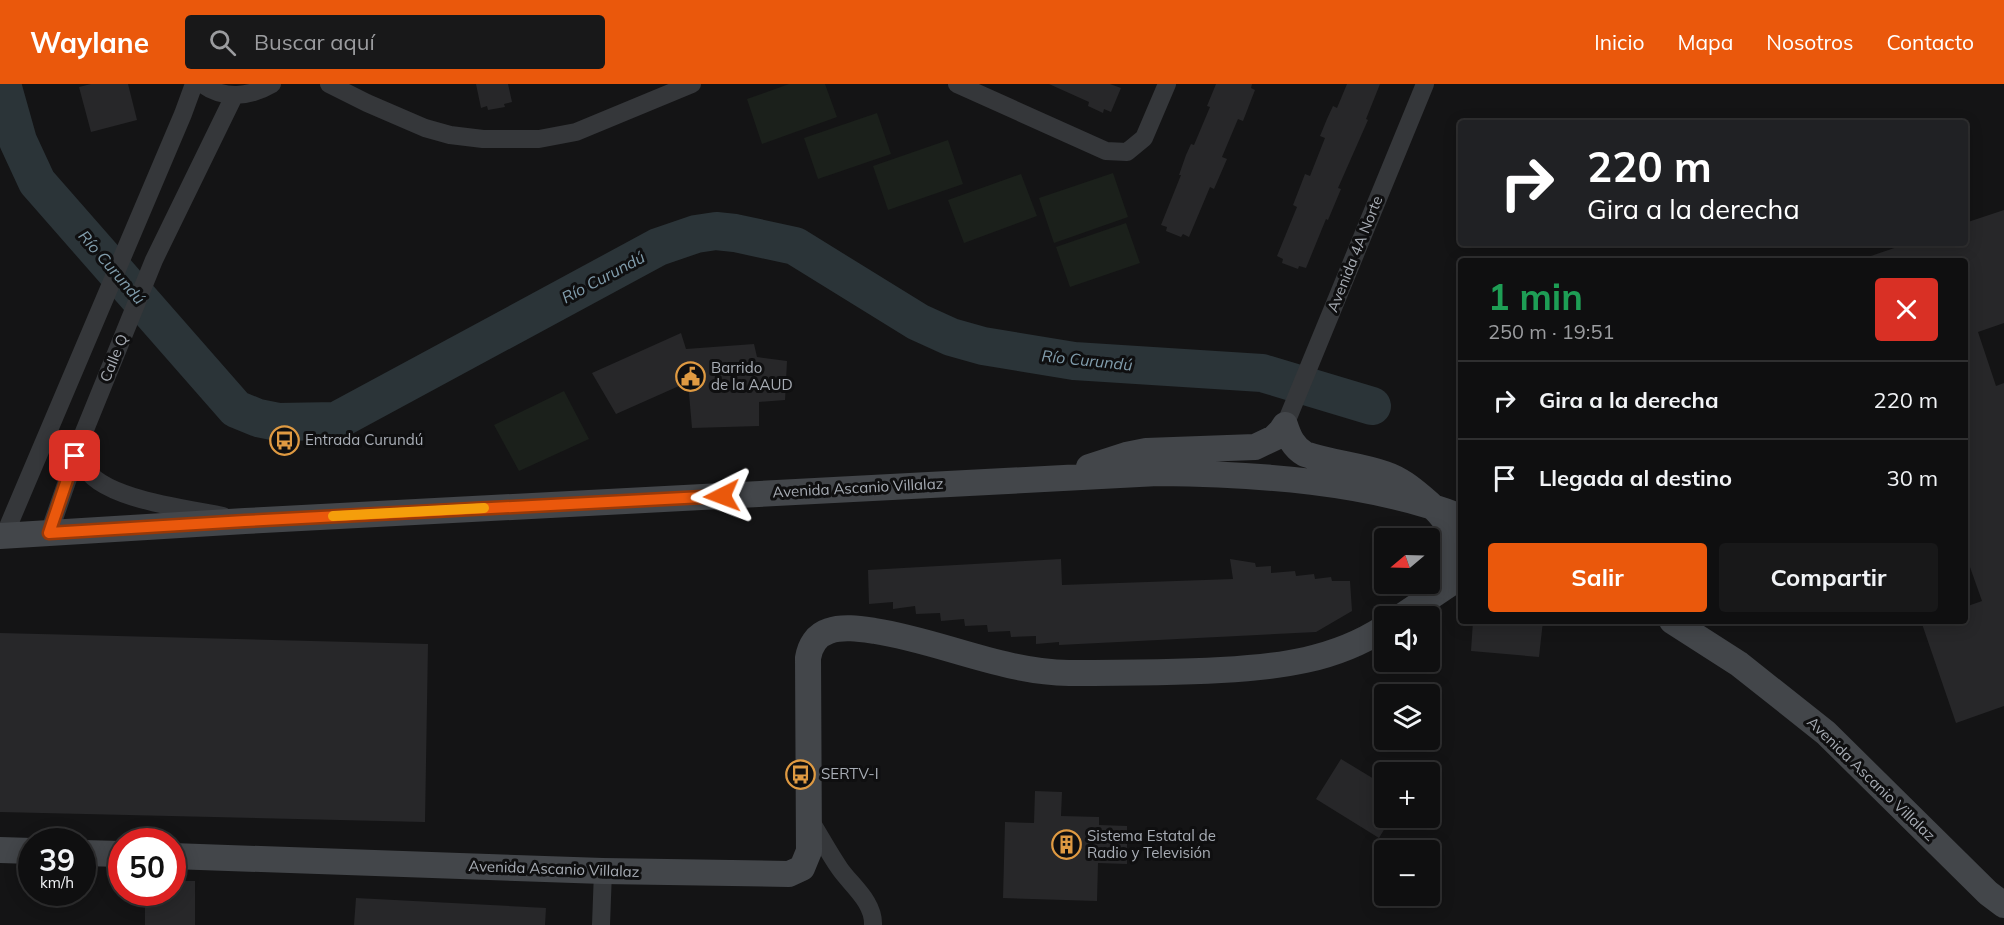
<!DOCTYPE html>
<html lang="es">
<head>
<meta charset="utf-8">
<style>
  :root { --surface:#0f0f10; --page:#181819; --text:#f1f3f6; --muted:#9b9c9f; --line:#2f2f30; --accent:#ea580c }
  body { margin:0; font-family:Mulish,sans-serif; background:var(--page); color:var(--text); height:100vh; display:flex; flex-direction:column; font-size:22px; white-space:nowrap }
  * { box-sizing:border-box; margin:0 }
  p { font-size:20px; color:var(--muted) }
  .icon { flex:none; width:33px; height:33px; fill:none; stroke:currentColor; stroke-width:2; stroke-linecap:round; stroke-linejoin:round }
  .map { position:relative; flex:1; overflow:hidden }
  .details { position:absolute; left:1458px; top:174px; width:510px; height:366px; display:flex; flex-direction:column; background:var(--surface); border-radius:6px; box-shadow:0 3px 15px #0003,0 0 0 2px var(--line) }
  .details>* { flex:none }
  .hud { position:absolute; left:1458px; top:36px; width:510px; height:126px; border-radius:6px; box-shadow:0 3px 15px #0003,0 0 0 2px var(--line); background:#202124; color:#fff; overflow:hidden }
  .needle { width:39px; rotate:251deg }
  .buttons { position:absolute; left:1374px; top:444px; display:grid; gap:12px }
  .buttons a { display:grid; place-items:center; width:66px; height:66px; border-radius:6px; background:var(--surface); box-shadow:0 3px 15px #0003,0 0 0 2px var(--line); font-size:30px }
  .speed { position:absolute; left:18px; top:744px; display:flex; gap:12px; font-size:30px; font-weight:700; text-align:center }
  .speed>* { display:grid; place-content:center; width:78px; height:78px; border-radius:50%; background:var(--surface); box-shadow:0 3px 15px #0003,0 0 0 2px var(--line); line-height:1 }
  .speed small { font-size:15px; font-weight:400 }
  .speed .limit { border:9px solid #d22; background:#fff; color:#111 }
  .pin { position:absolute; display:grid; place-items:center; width:51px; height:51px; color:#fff; margin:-26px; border-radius:12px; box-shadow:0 3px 9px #0006 }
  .me { position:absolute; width:66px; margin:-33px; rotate:267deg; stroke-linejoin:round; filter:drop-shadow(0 0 4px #0008) }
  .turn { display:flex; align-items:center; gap:21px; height:126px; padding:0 30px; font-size:27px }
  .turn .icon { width:78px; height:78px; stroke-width:2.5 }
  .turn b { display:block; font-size:42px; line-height:51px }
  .round { display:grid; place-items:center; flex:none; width:63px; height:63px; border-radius:6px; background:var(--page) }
  .summary { display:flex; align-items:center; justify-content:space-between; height:102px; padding:0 30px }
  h1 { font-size:36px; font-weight:700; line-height:45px; color:#1e9e55 }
  .primary-button { display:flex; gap:12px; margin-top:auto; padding:12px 30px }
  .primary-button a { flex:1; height:69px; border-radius:6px; background:var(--accent); color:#fff; font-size:24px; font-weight:700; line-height:69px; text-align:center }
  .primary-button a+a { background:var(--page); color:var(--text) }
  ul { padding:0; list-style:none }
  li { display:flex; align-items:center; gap:18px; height:78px; padding:0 30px; border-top:2px solid var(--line) }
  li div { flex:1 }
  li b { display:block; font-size:22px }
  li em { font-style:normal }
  header { display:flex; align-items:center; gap:36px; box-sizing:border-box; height:84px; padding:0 30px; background:var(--accent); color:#fff }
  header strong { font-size:28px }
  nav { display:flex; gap:33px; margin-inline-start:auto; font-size:21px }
  .search { width:420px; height:54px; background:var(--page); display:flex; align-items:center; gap:15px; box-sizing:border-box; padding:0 21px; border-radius:6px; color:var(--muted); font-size:22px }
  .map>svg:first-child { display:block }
</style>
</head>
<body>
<header>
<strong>Waylane</strong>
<div class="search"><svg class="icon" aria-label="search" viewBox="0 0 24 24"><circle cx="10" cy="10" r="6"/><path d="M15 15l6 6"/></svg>Buscar aquí</div>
<nav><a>Inicio</a><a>Mapa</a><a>Nosotros</a><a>Contacto</a></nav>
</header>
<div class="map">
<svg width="2004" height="841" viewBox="0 0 2004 841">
  <rect width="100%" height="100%" fill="#141415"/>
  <path fill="#1b201b" d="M789 0H825L837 33 762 60 747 15Z
    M877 29 891 70 818 95 804 54Z
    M948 56 963 100 888 126 873 82Z
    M1113 89 1128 133 1054 159 1039 114Z
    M1021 90 1037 132 964 159 948 116Z
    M1126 139 1140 179 1070 203 1056 163Z
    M564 307 589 355 519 387 494 341Z"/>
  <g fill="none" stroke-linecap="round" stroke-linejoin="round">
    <path stroke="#2b3438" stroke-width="38" d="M2 0 18 57 37 98 236 325 258 334 278 338 336 337 658 163 696 150 716 147 735 149 795 162 918 238 951 253 983 262 1074 277 1262 289 1372 322"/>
  </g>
  <path fill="#272729" d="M91 0H128L137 36 91 48 79 3Z
    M476 0H508L512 18 504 20 505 23 488 26 487 22 481 24Z
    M1049 0H1110L1121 4 1111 28 1104 25 1103 29 1088 22 1089 18Z
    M1216 0H1252L1251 4 1255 6 1243 37 1238 35 1222 73 1227 75 1214 105 1210 103 1189 153 1183 150 1181 153 1166 147 1167 143 1161 141 1181 91H1179L1186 71 1191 60 1194 61 1210 23 1207 22Z
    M1347 0H1380L1366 35 1368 36 1338 104 1341 105 1328 136 1326 135 1306 184 1299 182 1298 185 1282 179 1283 175 1277 172 1297 123 1293 121 1300 103 1305 90 1310 92 1325 54 1320 52 1327 35 1333 22 1337 24Z
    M2004 126V239L1978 248 1996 302 2004 299V622L1956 639 1921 537H1965V523L1982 517 1965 469V177H1865V174L1909 159H1965V139Z
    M681 249 686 265 754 260 757 273 787 277 785 316 759 318V342L692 344 688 298 616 330 592 289Z
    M1061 475 1062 501 1233 495 1230 475 1255 479 1256 483 1271 482V489L1295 487 1296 492 1314 490 1315 495 1331 493 1332 497H1350L1352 527 1316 548 1059 561V558L1036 560V552L1011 553 1010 547 988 548 987 541 965 542 964 535 941 537 940 529 916 530 915 522 893 525V518L869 520 868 486Z
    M1473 537H1543L1539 573 1471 567Z
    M0 549 428 560 425 738 0 728Z
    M1341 675 1384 701V734H1391L1379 754 1316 715Z
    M1035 707 1062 708 1061 732 1099 733V741L1127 742V780L1098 779 1097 817 1003 814 1005 738 1034 739Z
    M172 797H195V841H145V808H172Z
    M356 814 546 824 545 841H354Z"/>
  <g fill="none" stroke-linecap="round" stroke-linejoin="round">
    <path stroke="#35373a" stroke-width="18" d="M202 0C224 16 250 13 272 0
      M329 0 367 19 425 44 450 51 483 55H539L576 48 692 0
      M957 0 1106 67 1127 68 1144 54 1167 0
      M1285 341 1425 0
      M223 432C190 425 98 415 84 381 81 373 83 361 82 353L154 176 234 12
      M49 449 80 360
      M4 452 183 30 194 0
      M810 736C820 752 829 769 840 785 852 802 874 818 873 841
      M601 841 603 787"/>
    <path stroke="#43464a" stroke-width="26" d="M1285 341C1289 353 1293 363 1305 370 1331 379 1359 381 1385 390 1400 395 1411 404 1423 414 1460 445 1461 464 1440 506
      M1089 383 1126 371 1146 367 1255 363 1274 354 1281 347 1285 341
      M0 452 245 437 1158 389C1255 390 1370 397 1461 433
      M1402 532 1454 497
      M1672 537 1739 580 1826 649 1988 809 2004 821
      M0 766 32 767
      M82 769 122 770
      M172 772 603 787 789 790 802 784 809 767 808 574C810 562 816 551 829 547 843 542 861 545 875 547 940 557 1002 588 1069 589 1120 589 1170 589 1221 586 1279 583 1335 576 1384 544"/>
  </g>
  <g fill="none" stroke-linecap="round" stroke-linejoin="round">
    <defs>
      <path id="route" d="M75 372 49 449 245 437 722 412"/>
    </defs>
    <use href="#route" stroke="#983908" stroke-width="15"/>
    <use href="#route" stroke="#ea580c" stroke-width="10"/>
    <path stroke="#f59e0b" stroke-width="10" d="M333 432 484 424"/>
  </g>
  <defs>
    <symbol id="civic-ring" viewBox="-11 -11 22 22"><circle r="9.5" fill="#0f0f10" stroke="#df9a42" stroke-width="1.5"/><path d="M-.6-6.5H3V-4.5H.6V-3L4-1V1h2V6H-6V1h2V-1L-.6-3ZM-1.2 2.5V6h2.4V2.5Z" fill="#df9a42"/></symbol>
    <symbol id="bus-ring" viewBox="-11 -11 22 22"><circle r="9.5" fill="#0f0f10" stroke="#df9a42" stroke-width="1.5"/><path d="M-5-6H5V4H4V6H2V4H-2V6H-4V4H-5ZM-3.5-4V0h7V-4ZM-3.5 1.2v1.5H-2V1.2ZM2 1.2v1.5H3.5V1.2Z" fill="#df9a42"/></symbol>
    <symbol id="building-ring" viewBox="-11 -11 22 22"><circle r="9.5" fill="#0f0f10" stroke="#df9a42" stroke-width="1.5"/><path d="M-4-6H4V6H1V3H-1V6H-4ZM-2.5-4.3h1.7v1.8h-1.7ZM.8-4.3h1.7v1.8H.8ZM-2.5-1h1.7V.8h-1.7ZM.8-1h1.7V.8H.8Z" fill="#df9a42"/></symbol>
  </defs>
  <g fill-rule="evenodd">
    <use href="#civic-ring" x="674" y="276" width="33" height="33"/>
    <use href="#bus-ring" x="268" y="340" width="33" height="33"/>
    <use href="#bus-ring" x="784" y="674" width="33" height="33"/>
    <use href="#building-ring" x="1050" y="744" width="33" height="33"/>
  </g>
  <g text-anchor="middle" stroke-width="6" stroke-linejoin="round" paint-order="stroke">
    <g font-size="15" fill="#a7acb4" stroke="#0f0f10">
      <text transform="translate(1355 170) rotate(-68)" y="5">Avenida 4A Norte</text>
      <text transform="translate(114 274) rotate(-68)" y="5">Calle Q</text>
      <text transform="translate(858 404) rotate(-3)" y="5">Avenida Ascanio Villalaz</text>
      <text transform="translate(1871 695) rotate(44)" y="5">Avenida Ascanio Villalaz</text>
      <text transform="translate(554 785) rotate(2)" y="5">Avenida Ascanio Villalaz</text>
    </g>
    <g font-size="15" fill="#a7acb4" stroke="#0f0f10" text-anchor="start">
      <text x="711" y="289">Barrido<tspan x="711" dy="17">de la AAUD</tspan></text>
      <text x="305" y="361">Entrada Curundú</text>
      <text x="821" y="695">SERTV-I</text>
      <text x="1087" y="757">Sistema Estatal de<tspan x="1087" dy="17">Radio y Televisión</tspan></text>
    </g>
    <g font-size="16" font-style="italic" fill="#819dac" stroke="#0f0f10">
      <text transform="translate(112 183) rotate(49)" y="6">Río Curundú</text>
      <text transform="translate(603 193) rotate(-28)" y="6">Río Curundú</text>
      <text transform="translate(1087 276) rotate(6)" y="6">Río Curundú</text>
    </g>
  </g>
</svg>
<div class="buttons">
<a><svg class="needle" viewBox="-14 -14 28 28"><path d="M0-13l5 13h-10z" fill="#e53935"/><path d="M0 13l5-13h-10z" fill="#9b9c9f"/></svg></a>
<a><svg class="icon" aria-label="sound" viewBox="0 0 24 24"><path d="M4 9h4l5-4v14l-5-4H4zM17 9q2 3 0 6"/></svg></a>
<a><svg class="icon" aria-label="layers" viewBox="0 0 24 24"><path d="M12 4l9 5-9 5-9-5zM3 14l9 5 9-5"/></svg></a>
<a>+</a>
<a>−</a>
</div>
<div class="speed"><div>39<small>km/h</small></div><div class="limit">50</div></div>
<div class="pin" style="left:75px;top:372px;background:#d93025"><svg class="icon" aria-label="arrive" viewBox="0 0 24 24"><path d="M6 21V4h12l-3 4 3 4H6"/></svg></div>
<svg class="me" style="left:722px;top:412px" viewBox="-20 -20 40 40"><path d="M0-17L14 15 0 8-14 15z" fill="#ea580c" stroke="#fff" stroke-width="4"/></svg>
<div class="hud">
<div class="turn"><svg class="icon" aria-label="right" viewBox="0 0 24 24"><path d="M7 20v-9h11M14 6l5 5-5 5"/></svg><div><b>220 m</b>Gira a la derecha</div></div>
</div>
<section class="details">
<div class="summary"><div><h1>1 min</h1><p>250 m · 19:51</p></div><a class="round" style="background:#d93025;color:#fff"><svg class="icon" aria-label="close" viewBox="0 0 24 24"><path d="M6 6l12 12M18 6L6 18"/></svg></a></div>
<ul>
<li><svg class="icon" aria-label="right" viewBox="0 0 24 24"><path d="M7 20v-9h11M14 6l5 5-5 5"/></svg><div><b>Gira a la derecha</b></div><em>220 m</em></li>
<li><svg class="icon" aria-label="arrive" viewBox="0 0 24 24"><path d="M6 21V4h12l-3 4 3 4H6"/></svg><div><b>Llegada al destino</b></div><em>30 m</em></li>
</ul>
<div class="primary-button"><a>Salir</a><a>Compartir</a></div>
</section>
</div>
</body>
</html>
